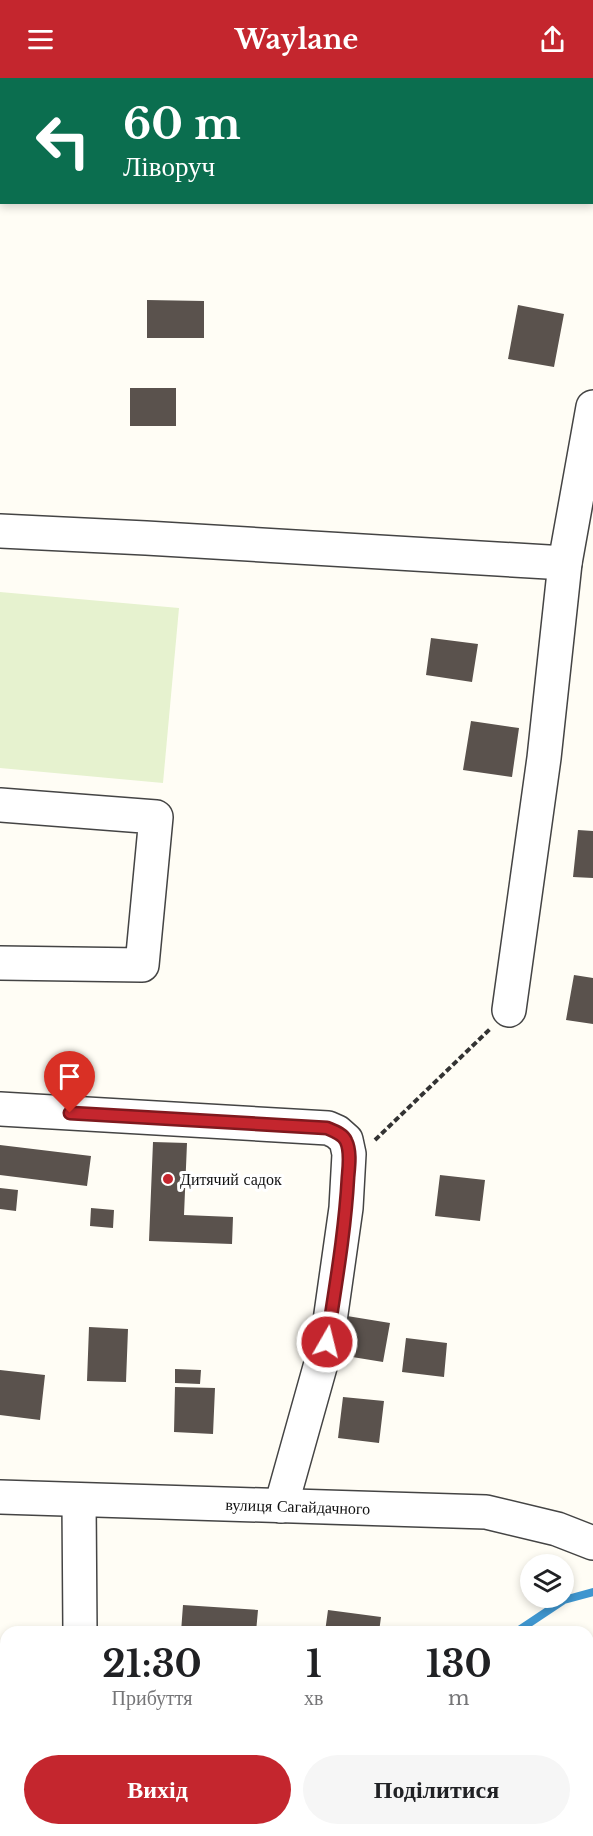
<!DOCTYPE html>
<html lang="uk">
<head>
<meta charset="utf-8">
<style>
  :root { --surface:#fff; --page:#f6f6f6; --text:#202124; --muted:#757577; --accent:#c4262e }
  body { margin:0; font-family:"Libre Baskerville",serif; background:var(--page); color:var(--text); height:100vh; display:flex; flex-direction:column; font-size:22px; white-space:nowrap }
  * { box-sizing:border-box; margin:0 }
  p { font-size:20px; color:var(--muted) }
  .icon { flex:none; width:33px; height:33px; fill:none; stroke:currentColor; stroke-width:2; stroke-linecap:round; stroke-linejoin:round }
  .map { position:relative; flex:1; overflow:hidden }
  .drawer { position:absolute; left:0px; top:1548px; width:594px; height:210px; display:flex; flex-direction:column; background:var(--surface); border-radius:18px 18px 0 0; box-shadow:0 3px 9px #0003 }
  .drawer>* { flex:none }
  .top-card { position:absolute; left:0px; top:0px; width:594px; height:126px; box-shadow:0 3px 9px #0003; background:#0b6e4f; color:#fff; overflow:hidden }
  .tools { position:absolute; left:520px; top:1476px; display:grid; gap:12px }
  .tools a { display:grid; place-items:center; width:54px; height:54px; border-radius:50%; background:var(--surface); box-shadow:0 3px 9px #0003; font-size:30px }
  .pin { position:absolute; display:grid; place-items:center; width:51px; height:51px; color:#fff; margin:-62px -26px; border-radius:50% 50% 50% 0; rotate:-45deg; box-shadow:0 0 6px #0007 }
  .pin .icon { rotate:45deg }
  .me { position:absolute; width:66px; margin:-33px; rotate:8deg; stroke-linejoin:round; filter:drop-shadow(0 0 4px #0008) }
  .turn { display:flex; align-items:center; gap:21px; height:126px; padding:0 24px; font-size:27px }
  .turn .icon { width:78px; height:78px; stroke-width:2.5 }
  .turn b { display:block; font-size:42px; line-height:51px }
  .eta { display:flex; justify-content:space-evenly; align-items:center; height:102px; text-align:center }
  .eta b { font-size:36px; font-weight:700; line-height:42px }
  .primary-button { display:flex; gap:12px; margin-top:auto; padding:12px 24px }
  .primary-button a { flex:1; height:69px; border-radius:36px; background:var(--accent); color:#fff; font-size:24px; font-weight:700; line-height:69px; text-align:center }
  .primary-button a+a { background:var(--page); color:var(--text) }
  header { display:flex; justify-content:space-between; align-items:center; height:78px; padding:0 24px; background:var(--accent); color:#fff; font-size:27px; font-weight:700 }
  .map>svg:first-child { display:block }
</style>
</head>
<body>
<header><svg class="icon" aria-label="menu" viewBox="0 0 24 24"><path d="M4 6h16M4 12h16M4 18h16"/></svg>Waylane<svg class="icon" aria-label="share" viewBox="0 0 24 24"><path d="M12 15V3M7 8l5-5 5 5M5 13v7h14v-7"/></svg></header>
<div class="map">
<svg width="593" height="1758" viewBox="0 0 593 1758">
  <rect width="100%" height="100%" fill="#fffdf5"/>
  <path fill="#e6f2cf" d="M0 514 179 530 163 705 0 690Z"/>
  <g fill="none" stroke-linecap="round" stroke-linejoin="round">
    <path stroke="#3f96cf" stroke-width="8" d="M516 1554 564 1522 593 1514
      M408 1758 411 1752"/>
  </g>
  <path fill="#5a524d" d="M147 222 204 223V260H147Z
    M518 227 564 236 554 289 508 281Z
    M130 310H176V348H130Z
    M431 560 478 566 472 604 426 597Z
    M471 643 519 650 512 699 463 692Z
    M578 752 593 753V800L573 799Z
    M574 897 593 900V946L566 942Z
    M153 1064 187 1065 184 1137 233 1139 232 1166 149 1163Z
    M0 1067 91 1078 87 1108 0 1097Z
    M440 1097 485 1102 480 1143 435 1138Z
    M0 1110 18 1112 16 1133 0 1131Z
    M91 1130 114 1132 113 1150 90 1148Z
    M347 1238 390 1245 383 1284 340 1277Z
    M89 1249 128 1251 126 1304 87 1303Z
    M406 1260 447 1265 444 1299 402 1294Z
    M175 1291 201 1292 200 1306 175 1305Z
    M0 1292 45 1297 40 1342 0 1337Z
    M175 1309 215 1310 213 1356 174 1354Z
    M343 1319 384 1323 379 1365 338 1360Z
    M183 1527 258 1532 256 1554H181Z
    M328 1532 381 1539 379 1554H325Z
    M123 1752H226L225 1758H123Z"/>
  <g fill="none" stroke-linecap="round" stroke-linejoin="round">
    <defs>
      <g id="minor">
        <path d="M0 453 146 460 565 485"/>
        <path d="M0 727 156 739 142 887 0 885"/>
        <path d="M509 932 544 680 565 485 593 329"/>
        <path d="M0 1031 328 1050 337 1054 346 1062 349 1076 346 1130 327 1264 281 1428"/>
        <path id="s1" d="M0 1419 486 1434 557 1451 593 1465"/>
        <path d="M79 1422 80 1554"/>
        <path d="M81 1752V1758"/>
      </g>
    </defs>
    <use href="#minor" stroke="#444" stroke-width="36"/>
    <path stroke="#333" stroke-width="4" stroke-dasharray="6 3" stroke-linecap="butt" d="M375 1062 490 951"/>
    <use href="#minor" stroke="#fff" stroke-width="33"/>
  </g>
  <g fill="none" stroke-linecap="round" stroke-linejoin="round">
    <defs>
      <path id="route" d="M70 1035 327 1050C334 1053 343 1056 346 1063 351 1073 349 1088 348 1099 345 1155 335 1210 327 1264"/>
    </defs>
    <use href="#route" stroke="#7f191e" stroke-width="15"/>
    <use href="#route" stroke="#c4262e" stroke-width="10"/>
  </g>
  <circle fill="#c4262e" stroke="#fff" stroke-width="2" cx="168" cy="1101" r="6"/>
  <g text-anchor="middle" stroke-width="6" stroke-linejoin="round" paint-order="stroke">
    <g font-size="16" fill="#111" stroke="#fff" text-anchor="start">
      <text x="180" y="1107">Дитячий садок</text>
    </g>
    <g font-size="16" fill="#111" stroke="#fff">
      <text dy="6" stroke="none"><textPath href="#s1" startOffset="298">вулиця Сагайдачного</textPath></text>
    </g>
  </g>
</svg>
<div class="tools">
<a><svg class="icon" aria-label="layers" viewBox="0 0 24 24"><path d="M12 4l9 5-9 5-9-5zM3 14l9 5 9-5"/></svg></a>
</div>
<div class="pin" style="left:70px;top:1035px;background:#d93025"><svg class="icon" aria-label="arrive" viewBox="0 0 24 24"><path d="M6 21V4h12l-3 4 3 4H6"/></svg></div>
<svg class="me" style="left:327px;top:1264px" viewBox="-20 -20 40 40"><circle r="17" fill="#c4262e" stroke="#fff" stroke-width="3"/><path d="M0-11L8 9 0 5-8 9z" fill="#fff"/></svg>
<div class="top-card">
<div class="turn"><svg class="icon" aria-label="left" viewBox="0 0 24 24"><path d="M17 20v-9H6M10 6l-5 5 5 5"/></svg><div><b>60 m</b>Ліворуч</div></div>
</div>
<section class="drawer">
<div class="eta">
<div><b>21:30</b><p>Прибуття</p></div>
<div><b>1</b><p>хв</p></div>
<div><b>130</b><p>m</p></div>
</div>
<div class="primary-button"><a>Вихід</a><a>Поділитися</a></div>
</section>
</div>
</body>
</html>
